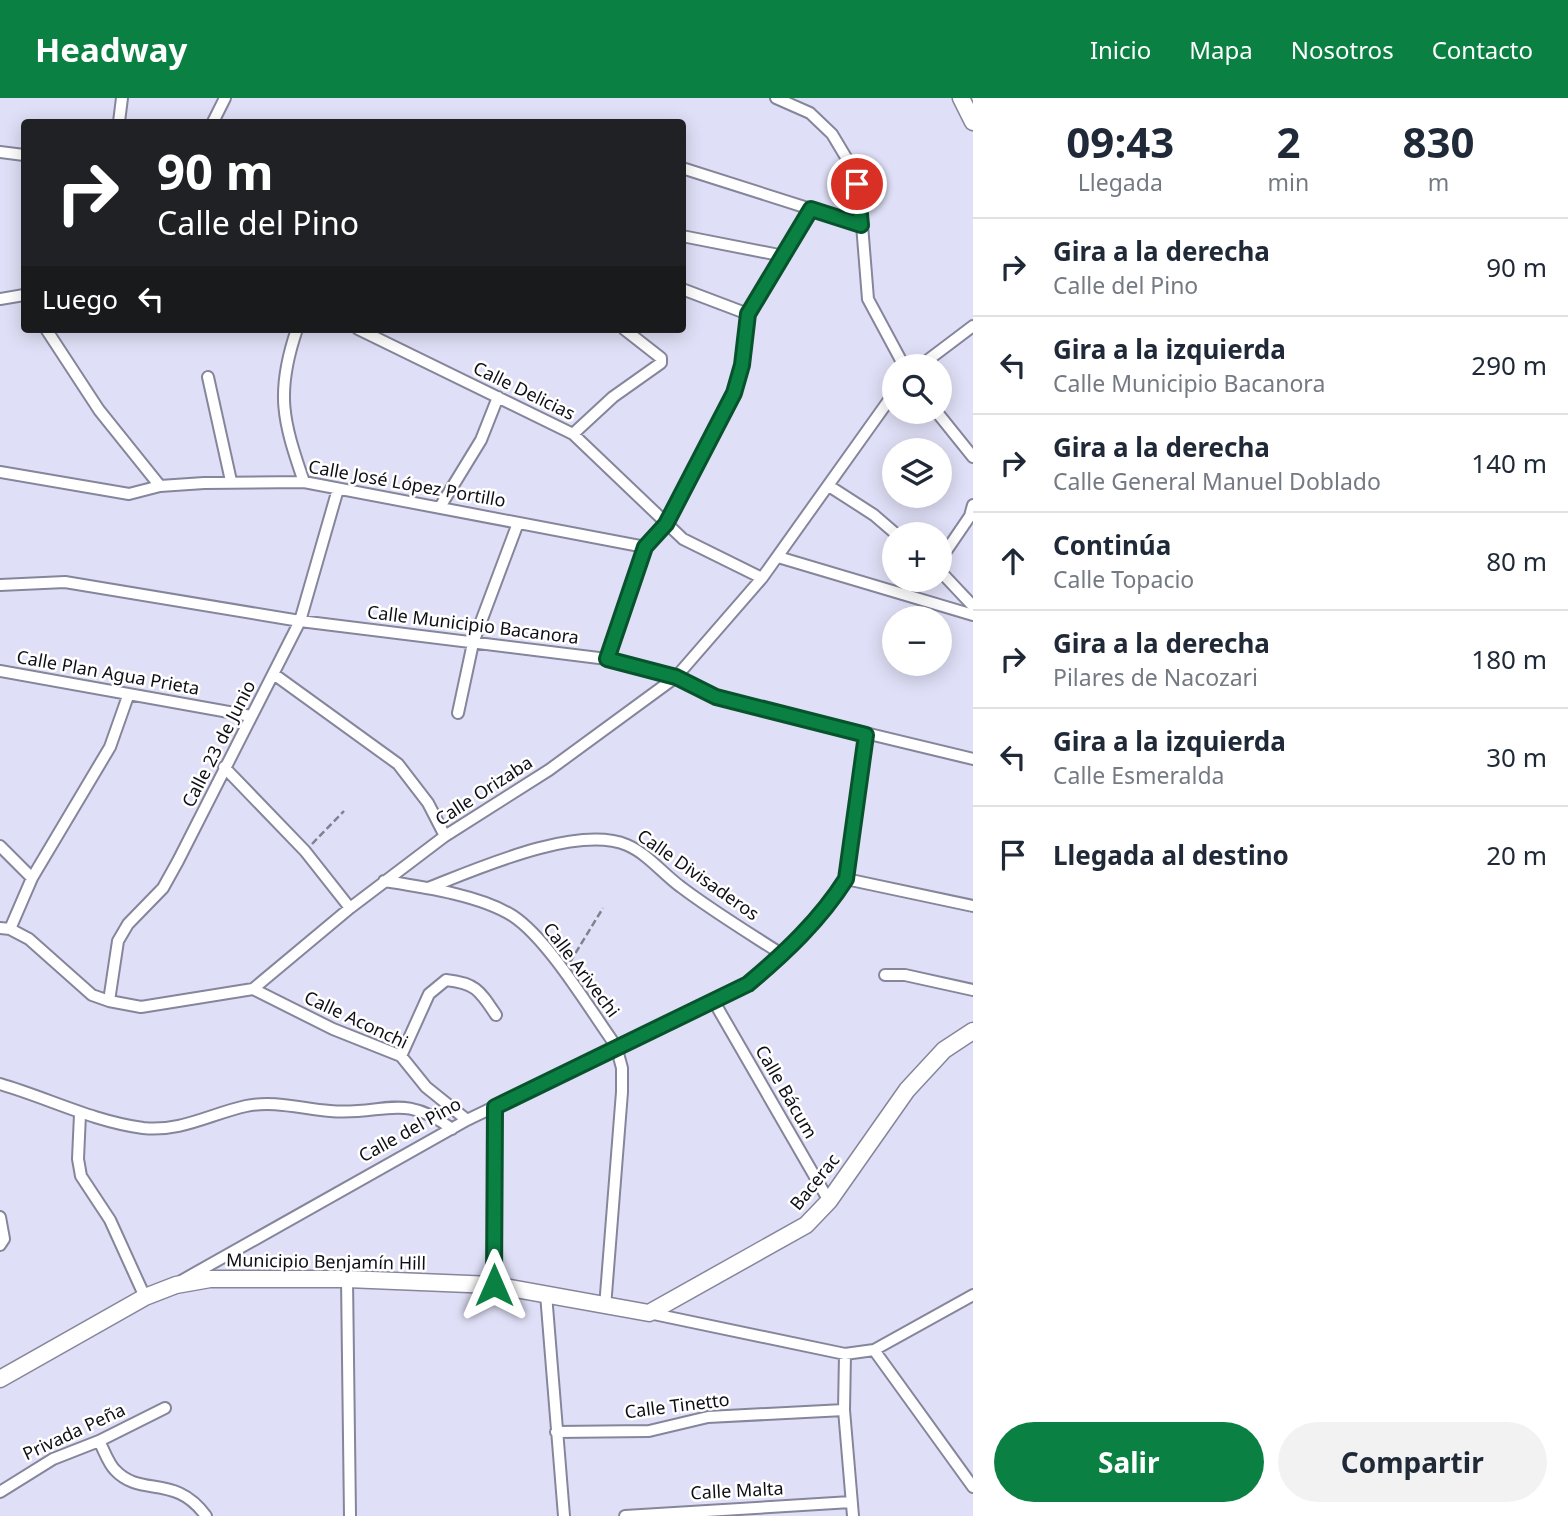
<!DOCTYPE html>
<html lang="es">
<head>
<meta charset="utf-8">
<style>
  :root { --surface:#fff; --page:#f2f2f3; --text:#1f2937; --muted:#747a83; --line:#e0e1e3; --accent:#0b8043 }
  body { margin:0; font-family:"Noto Sans",sans-serif; background:var(--page); color:var(--text); height:100vh; display:flex; flex-direction:column; font-size:26px; white-space:nowrap }
  * { box-sizing:border-box; margin:0 }
  p { font-size:23px; color:var(--muted) }
  .icon { flex:none; width:38px; height:38px; fill:none; stroke:currentColor; stroke-width:2; stroke-linecap:round; stroke-linejoin:round }
  .map { position:relative; flex:1; overflow:hidden }
  .panel { display:flex; flex-direction:column; background:var(--surface); width:595px }
  .panel>* { flex:none }
  .top-card { position:absolute; left:21px; top:21px; width:665px; height:214px; border-radius:7px; box-shadow:0 4px 18px #0003; background:#202124; color:#fff; overflow:hidden }
  .tools { position:absolute; left:882px; top:256px; display:grid; gap:14px }
  .tools a { display:grid; place-items:center; width:70px; height:70px; border-radius:50%; background:var(--surface); box-shadow:0 4px 18px #0003; font-size:35px }
  .pin { position:absolute; display:grid; place-items:center; width:60px; height:60px; color:#fff; margin:-30px; border:4px solid #fff; border-radius:50%; box-shadow:0 2px 7px #0007 }
  .me { position:absolute; width:77px; margin:-38px; rotate:0deg; stroke-linejoin:round; filter:drop-shadow(0 0 5px #0008) }
  .turn { display:flex; align-items:center; gap:24px; height:147px; padding:0 21px; font-size:32px }
  .turn .icon { width:91px; height:91px; stroke-width:2.5 }
  .turn b { display:block; font-size:49px; line-height:60px }
  .then { display:flex; align-items:center; height:66px; padding:0 21px; background:#0003; gap:14px; font-size:26px }
  .eta { display:flex; justify-content:space-evenly; align-items:center; height:119px; text-align:center }
  .eta b { font-size:42px; font-weight:700; line-height:49px }
  .cta { display:flex; gap:14px; margin-top:auto; padding:14px 21px }
  .cta a { flex:1; height:80px; border-radius:42px; background:var(--accent); color:#fff; font-size:28px; font-weight:700; line-height:80px; text-align:center }
  .cta a+a { background:var(--page); color:var(--text) }
  ul { padding:0; list-style:none }
  li { display:flex; align-items:center; gap:21px; height:98px; padding:0 21px; border-top:2px solid var(--line) }
  li div { flex:1 }
  li b { display:block; font-size:26px }
  li em { font-style:normal }
  header { display:flex; align-items:center; gap:42px; box-sizing:border-box; height:98px; padding:0 35px; background:var(--accent); color:#fff }
  header strong { font-size:33px }
  nav { display:flex; gap:38px; margin-inline-start:auto; font-size:24px }
  main { display:flex; flex:1; min-height:0 }
  .map>svg:first-child { display:block }
</style>
</head>
<body>
<header>
<strong>Headway</strong>
<nav><a>Inicio</a><a>Mapa</a><a>Nosotros</a><a>Contacto</a></nav>
</header>
<main>
<div class="map">
<svg width="973" height="1418" viewBox="0 0 973 1418">
  <rect width="100%" height="100%" fill="#dfdff7"/>
  <g fill="none" stroke-linecap="round" stroke-linejoin="round">
    <defs>
      <path id="street" d="M776 0 810 15 832 36 853 71 860 102 868 201 904 268
        M119 24 122 0
        M213 24 225 0
        M0 54 24 57
        M682 70 861 127
        M682 138 784 158
        M682 191 748 216
        M0 201 24 197
        M46 231 99 312 160 388
        M297 231C275 295 283 323 304 384
        M358 231 573 336 683 441 762 480
        M920 268 973 228
        M208 279 231 383
        M936 313 973 359
        M573 336 613 299 661 265V260L624 231
        M0 374 129 396 160 388 204 385 304 384 645 449
        M829 388 874 417 896 436
        M440 409 481 342 498 299
        M778 459 973 517
        M940 462 970 418 973 407
        M940 473 973 508
        M0 487 65 484 300 523 607 561 676 579 716 599 973 661
        M607 561 645 449 666 426 734 294 742 267 748 216 812 112
        M0 573 251 618
        M275 577 398 666 428 705 445 738
        M458 615 473 545 518 425
        M224 669 305 753 350 810
        M0 748 32 780
        M846 781 973 808
        M384 783C423 789 480 797 513 818 549 842 590 912 616 948L622 970V994L605 1209
        M428 790C477 771 577 726 627 747 648 756 663 776 681 789 714 814 749 835 783 857
        M0 830 10 831 29 841 92 897 109 903 141 909 253 891 350 810 445 738 549 672 676 579 762 480 894 295
        M10 831 32 780 110 649 128 598
        M885 877H905L973 892
        M253 891 333 931 401 958 426 989 467 1022
        M713 902 829 1103
        M109 903 118 843 128 826 163 790 178 763 300 523 338 391
        M401 958 429 896 446 882C476 885 480 893 496 917
        M0 986C48 1000 92 1023 143 1030 181 1034 210 1016 246 1008 275 1002 302 1011 330 1013 383 1018 402 993 452 1031
        M80 1016 78 1061 81 1078 110 1122 145 1199
        M0 1119 4 1141 0 1147
        M347 1181 350 1418
        M181 1183 467 1022 748 886C785 855 820 822 846 781L866 637
        M493 1187 494 1009
        M546 1196 564 1418
        M649 1215 845 1256 874 1252 973 1197
        M874 1252 973 1389
        M845 1256 844 1312 853 1418
        M556 1334 649 1333 708 1319 844 1312
        M99 1343C104 1352 108 1365 115 1372 141 1400 175 1375 206 1418
        M0 1394 53 1361 99 1343 165 1310
        M625 1418 851 1404"/>
      <path id="secondary" d="M961 0 973 24
        M0 1281 145 1199 176 1187 210 1181H347L493 1187 649 1215 806 1127 829 1103 907 992 944 952 973 933"/>
    </defs>
    <use href="#street" stroke="#85859b" stroke-width="14"/>
    <use href="#secondary" stroke="#85859b" stroke-width="19"/>
    <path stroke="#818091" stroke-width="2.5" stroke-dasharray="7 3.5" stroke-linecap="butt" d="M312 746 344 713
      M570 864 603 810"/>
    <use href="#street" stroke="#fff" stroke-width="10"/>
    <use href="#secondary" stroke="#fff" stroke-width="16"/>
  </g>
  <g fill="none" stroke-linecap="round" stroke-linejoin="round">
    <defs>
      <path id="route" d="M494 1187 495 1009 748 886C785 855 820 822 846 781L866 637 716 599 676 579 607 561 645 449 666 426 734 295 742 267 748 216 811 111 861 127 857 86"/>
    </defs>
    <use href="#route" stroke="#07532c" stroke-width="18"/>
    <use href="#route" stroke="#0b8043" stroke-width="12"/>
  </g>
  <g text-anchor="middle" stroke-width="5" stroke-linejoin="round" paint-order="stroke">
    <g font-size="18" fill="#0f0e16" stroke="#fff">
      <text transform="translate(524 293) rotate(26)" y="6">Calle Delicias</text>
      <text transform="translate(407 386) rotate(10)" y="6">Calle José López Portillo</text>
      <text transform="translate(473 527) rotate(7)" y="6">Calle Municipio Bacanora</text>
      <text transform="translate(108 575) rotate(10)" y="6">Calle Plan Agua Prieta</text>
      <text transform="translate(219 646) rotate(-63)" y="6">Calle 23 de Junio</text>
      <text transform="translate(484 693) rotate(-33)" y="6">Calle Orizaba</text>
      <text transform="translate(698 777) rotate(35)" y="6">Calle Divisaderos</text>
      <text transform="translate(581 872) rotate(53)" y="6">Calle Arivechi</text>
      <text transform="translate(356 922) rotate(25)" y="6">Calle Aconchi</text>
      <text transform="translate(786 994) rotate(60)" y="6">Calle Bácum</text>
      <text transform="translate(410 1032) rotate(-29)" y="6">Calle del Pino</text>
      <text transform="translate(815 1084) rotate(-51)" y="6">Bacerac</text>
      <text transform="translate(326 1164) rotate(1)" y="6">Municipio Benjamín Hill</text>
      <text transform="translate(677 1308) rotate(-7)" y="6">Calle Tinetto</text>
      <text transform="translate(74 1334) rotate(-25)" y="6">Privada Peña</text>
      <text transform="translate(737 1393) rotate(-3)" y="6">Calle Malta</text>
    </g>
  </g>
</svg>
<div class="tools">
<a><svg class="icon" aria-label="search" viewBox="0 0 24 24"><circle cx="10" cy="10" r="6"/><path d="M15 15l6 6"/></svg></a>
<a><svg class="icon" aria-label="layers" viewBox="0 0 24 24"><path d="M12 4l9 5-9 5-9-5zM3 14l9 5 9-5"/></svg></a>
<a>+</a>
<a>−</a>
</div>
<div class="pin" style="left:857px;top:86px;background:#d93025"><svg class="icon" aria-label="arrive" viewBox="0 0 24 24"><path d="M6 21V4h12l-3 4 3 4H6"/></svg></div>
<svg class="me" style="left:494px;top:1187px" viewBox="-20 -20 40 40"><path d="M0-17L14 15 0 8-14 15z" fill="#0b8043" stroke="#fff" stroke-width="4"/></svg>
<div class="top-card">
<div class="turn"><svg class="icon" aria-label="right" viewBox="0 0 24 24"><path d="M7 20v-9h11M14 6l5 5-5 5"/></svg><div><b>90 m</b>Calle del Pino</div></div>
<div class="then">Luego<svg class="icon" aria-label="left" viewBox="0 0 24 24"><path d="M17 20v-9H6M10 6l-5 5 5 5"/></svg></div>
</div>
</div>
<section class="panel">
<div class="eta">
<div><b>09:43</b><p>Llegada</p></div>
<div><b>2</b><p>min</p></div>
<div><b>830</b><p>m</p></div>
</div>
<ul>
<li><svg class="icon" aria-label="right" viewBox="0 0 24 24"><path d="M7 20v-9h11M14 6l5 5-5 5"/></svg><div><b>Gira a la derecha</b><p>Calle del Pino</p></div><em>90 m</em></li>
<li><svg class="icon" aria-label="left" viewBox="0 0 24 24"><path d="M17 20v-9H6M10 6l-5 5 5 5"/></svg><div><b>Gira a la izquierda</b><p>Calle Municipio Bacanora</p></div><em>290 m</em></li>
<li><svg class="icon" aria-label="right" viewBox="0 0 24 24"><path d="M7 20v-9h11M14 6l5 5-5 5"/></svg><div><b>Gira a la derecha</b><p>Calle General Manuel Doblado</p></div><em>140 m</em></li>
<li><svg class="icon" aria-label="ahead" viewBox="0 0 24 24"><path d="M12 20V5M6 11l6-6 6 6"/></svg><div><b>Continúa</b><p>Calle Topacio</p></div><em>80 m</em></li>
<li><svg class="icon" aria-label="right" viewBox="0 0 24 24"><path d="M7 20v-9h11M14 6l5 5-5 5"/></svg><div><b>Gira a la derecha</b><p>Pilares de Nacozari</p></div><em>180 m</em></li>
<li><svg class="icon" aria-label="left" viewBox="0 0 24 24"><path d="M17 20v-9H6M10 6l-5 5 5 5"/></svg><div><b>Gira a la izquierda</b><p>Calle Esmeralda</p></div><em>30 m</em></li>
<li><svg class="icon" aria-label="arrive" viewBox="0 0 24 24"><path d="M6 21V4h12l-3 4 3 4H6"/></svg><div><b>Llegada al destino</b></div><em>20 m</em></li>
</ul>
<div class="cta"><a>Salir</a><a>Compartir</a></div>
</section>
</main>
</body>
</html>
